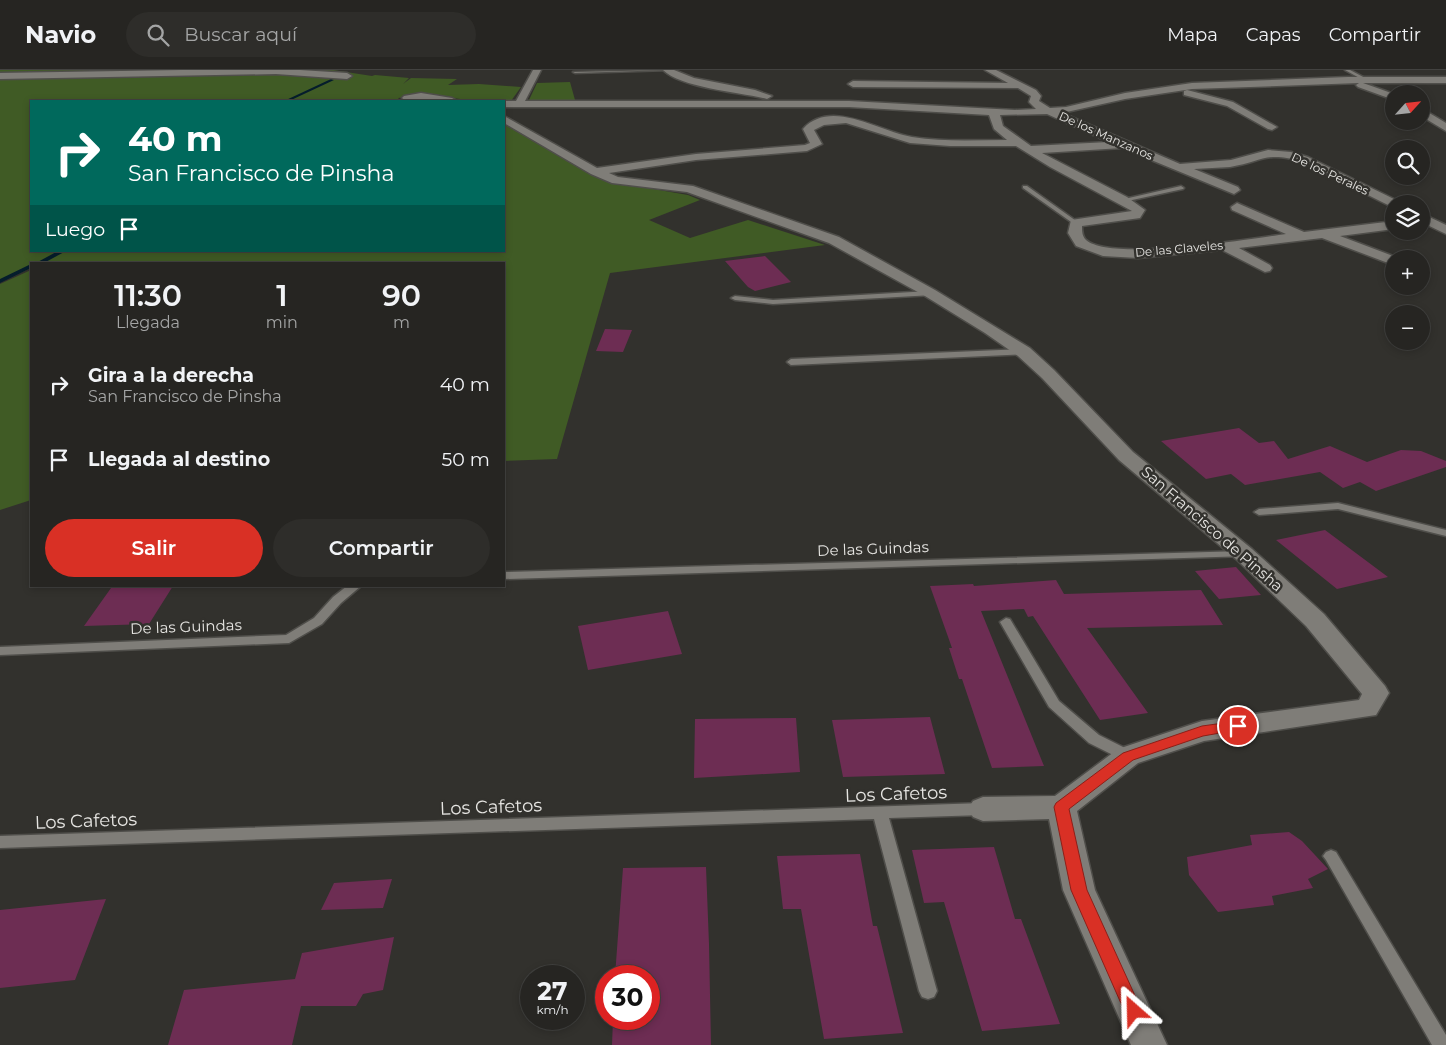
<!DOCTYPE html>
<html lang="es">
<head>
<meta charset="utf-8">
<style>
  :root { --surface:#262522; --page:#2e2d2a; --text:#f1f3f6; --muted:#a4a5a5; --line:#424240; --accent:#d93025 }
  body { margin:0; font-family:Montserrat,sans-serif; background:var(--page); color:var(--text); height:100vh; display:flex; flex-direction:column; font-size:19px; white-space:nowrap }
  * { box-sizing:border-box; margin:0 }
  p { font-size:16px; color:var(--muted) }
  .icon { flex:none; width:28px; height:28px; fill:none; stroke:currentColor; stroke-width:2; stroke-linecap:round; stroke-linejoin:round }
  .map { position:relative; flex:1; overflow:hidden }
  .drawer { position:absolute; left:30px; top:192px; width:475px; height:325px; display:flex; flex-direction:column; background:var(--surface); border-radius:0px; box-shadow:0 2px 8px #0003,0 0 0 1px var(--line) }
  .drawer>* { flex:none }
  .banner { position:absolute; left:30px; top:30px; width:475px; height:152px; border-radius:0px; box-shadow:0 2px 8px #0003,0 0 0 1px var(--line); background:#00695c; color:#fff; overflow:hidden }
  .needle { width:32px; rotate:63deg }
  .buttons { position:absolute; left:1385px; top:15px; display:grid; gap:10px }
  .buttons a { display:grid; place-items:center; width:45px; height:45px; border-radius:50%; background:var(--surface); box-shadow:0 2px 8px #0003,0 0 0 1px var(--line); font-size:25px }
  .speed { position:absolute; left:520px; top:895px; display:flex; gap:10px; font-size:25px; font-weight:700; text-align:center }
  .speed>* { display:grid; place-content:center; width:65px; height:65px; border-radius:50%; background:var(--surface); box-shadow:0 2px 8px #0003,0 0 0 1px var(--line); line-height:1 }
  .speed small { font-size:12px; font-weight:400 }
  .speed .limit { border:8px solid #d22; background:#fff; color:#111 }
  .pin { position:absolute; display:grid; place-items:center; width:42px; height:42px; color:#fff; margin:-21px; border:2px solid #fff; border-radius:50%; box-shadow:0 1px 5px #0007 }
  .me { position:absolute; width:55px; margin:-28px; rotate:335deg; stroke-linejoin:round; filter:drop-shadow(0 0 4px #0008) }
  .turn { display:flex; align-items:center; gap:18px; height:105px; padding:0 15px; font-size:22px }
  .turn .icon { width:65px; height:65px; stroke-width:2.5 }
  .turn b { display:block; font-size:35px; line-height:42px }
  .then { display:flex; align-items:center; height:48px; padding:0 15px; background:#0003; gap:10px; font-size:19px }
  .eta { display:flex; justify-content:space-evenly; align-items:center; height:85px; text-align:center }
  .eta b { font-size:30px; font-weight:600; line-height:35px }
  .action { display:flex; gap:10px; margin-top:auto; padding:10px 15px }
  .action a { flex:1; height:58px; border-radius:30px; background:var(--accent); color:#fff; font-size:20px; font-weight:600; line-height:58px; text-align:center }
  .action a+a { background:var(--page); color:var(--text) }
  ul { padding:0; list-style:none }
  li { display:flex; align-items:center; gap:15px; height:75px; padding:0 15px }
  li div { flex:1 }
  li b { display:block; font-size:19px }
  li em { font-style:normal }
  header { display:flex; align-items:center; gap:30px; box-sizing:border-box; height:70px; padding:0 25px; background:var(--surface); border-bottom:1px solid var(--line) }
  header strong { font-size:24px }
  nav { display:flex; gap:28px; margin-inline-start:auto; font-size:18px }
  .search { width:350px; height:45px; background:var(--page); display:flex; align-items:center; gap:12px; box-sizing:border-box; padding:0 18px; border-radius:28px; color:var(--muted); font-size:19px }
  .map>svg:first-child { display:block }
</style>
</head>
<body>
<header>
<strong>Navio</strong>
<div class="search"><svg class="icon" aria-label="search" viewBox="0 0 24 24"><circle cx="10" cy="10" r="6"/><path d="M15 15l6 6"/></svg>Buscar aquí</div>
<nav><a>Mapa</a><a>Capas</a><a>Compartir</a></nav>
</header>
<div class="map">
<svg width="1446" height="975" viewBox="0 0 1446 975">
  <rect width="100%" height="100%" fill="#32312d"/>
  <path fill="#405b25" d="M0 0H333L372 6 375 5 409 8 403 14 411 8 457 9 448 15 479 14 521 17 511 31 460 29 430 25 398 28 401 31H31V181H504V52L613 112 688 125 700 130 649 150 690 168 748 150 825 175 610 203 557 389 504 391V194H43L47 191 41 194H31V198L0 212Z
    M570 12 575 30H529L537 13Z
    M31 200V430L0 440V214Z"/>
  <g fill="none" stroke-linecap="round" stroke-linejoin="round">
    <path fill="#051d2c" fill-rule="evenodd" d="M331 9 334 10 289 31H284Z
      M58 181H66L42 194H34Z
      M31 194V198L0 213V209Z"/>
  </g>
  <path fill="#6d2d53" d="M765 186 791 212 755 221 748 217 725 191Z
    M605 259 632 260 623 282 596 281Z
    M1239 358 1259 373 1274 371 1288 389 1330 376 1367 392 1401 380 1421 381 1446 391V397L1376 421 1360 412 1343 418 1320 402 1245 415 1231 404 1206 409 1161 371Z
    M1325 460 1388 507 1337 519 1276 470Z
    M1236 497 1261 525 1219 529 1195 501Z
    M1056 510 1064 524 1201 520 1223 555 1087 558 1148 643 1100 650 1033 546 1028 547 1024 539 981 541 1044 696 992 698 962 609H959L949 578H952L930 516 973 514 974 516Z
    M173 516 149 554 84 556 111 518Z
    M668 541 682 584 588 600 578 556Z
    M930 647 945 704 843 707 832 650Z
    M796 648 800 702 694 708 695 649Z
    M1289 762 1302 771 1328 799 1308 809 1313 818 1272 826 1274 835 1218 842 1189 805 1187 787 1252 775 1250 765Z
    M994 777 1015 849H1021L1060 954 982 961 944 832 924 833 912 780Z
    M860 784 873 856H877L903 963 824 969 801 839H783L777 786Z
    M706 797 709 874 711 975H612L613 949H649V906H615L623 798Z
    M392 809 383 838 321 840 334 813Z
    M106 829 75 910 0 918V840Z
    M394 867 383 920 363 924 356 936H301L292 975H168L184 920 295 909 302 883Z"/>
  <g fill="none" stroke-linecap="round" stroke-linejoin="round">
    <defs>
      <path id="lane" d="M669 0 575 3 573 2Z
        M1345 0H1350L1367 9 1363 10Z
        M1023 116H1027L1079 153 1074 154 1023 118Z
        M1181 116 1184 118 1183 119 1123 132 1120 130Z
        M930 221 934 223 933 225 773 234 735 230 731 228 735 226 773 230Z
        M1024 279 1028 282 1027 284 791 295 787 292 791 289Z
        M1338 433 1446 460V466L1338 439 1259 445 1254 442 1259 439Z
        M1244 481 1250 484 1248 486 504 509V502Z
        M347 516H361L341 533 322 554 289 573 0 585V577L286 565 314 548 333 527Z
        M1006 548 1010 549 1059 631 1099 665 1133 682 1135 686 1133 690 1128 691 1123 690 1089 673 1049 637 1000 552Z
        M983 733 988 735 990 739 988 743 983 745 889 748 937 921 934 927 928 929 922 927 919 921 874 749 0 778V766Z
        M1331 780 1336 782 1446 965V975H1432L1326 790 1323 786 1326 782Z"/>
      <path id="street" d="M182 0H300L347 3 352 6 347 9 276 4 0 9V3Z
        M533 0H541L525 31H849L1015 40 1036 39 1029 32 1031 26 1018 18 853 17 848 14 853 11 1008 13 985 0H996L1036 20 1041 26 1039 31 1050 38 1066 37 1125 23 1192 13 1348 7H1446V13H1363L1394 24V30L1358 17 1356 15 1359 13 1192 19 1125 29 1062 43 1180 94 1231 90 1268 80 1291 82 1308 87 1398 131 1400 134H1394V138L1300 91C1266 81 1261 92 1230 97 1218 98 1206 98 1194 99L1238 117 1240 120 1234 124 1122 78 1042 83 1127 127 1145 140 1140 148 1082 156C1082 161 1082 166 1086 170 1111 192 1250 169 1286 164L1232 140 1231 137 1237 133 1304 162 1394 151V159L1340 166 1393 186 1394 191 1388 193 1322 168 1239 178 1270 195 1272 198 1270 201 1265 202 1222 180 1138 188 1103 186 1076 176 1068 163 1071 150 1132 141 1050 97 1016 76H950L910 73 846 53 824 55 814 60 822 74 807 81 696 90 609 103 618 107 693 116 839 167 935 220 1030 278 1054 300 1133 382 1252 479 1324 544 1385 616 1389 623 1376 645 1204 671 1138 693 1077 741 1095 820 1167 975H1131L1063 820 1049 749 983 751 973 747 968 739 973 731 983 727 1055 726 1118 679 1202 651 1359 630 1362 624 1306 556 1236 489 1119 390 1042 308 1018 286 985 263 925 226 829 173 687 122 612 113 591 104 504 53V46L597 98 696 84 805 75 810 73 803 59C831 28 880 62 912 67 943 72 976 70 1007 70L994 59 989 45 849 37H504L503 31H516ZM1047 44 1106 71 1109 72 1031 76 1003 56 1000 45Z
        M663 0H674L694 8 755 20 772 26 767 29C740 22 681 18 663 0Z
        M1187 20 1233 32 1277 57 1272 60 1268 59 1227 36 1184 25V21Z
        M421 23 452 28 457 31C444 32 429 28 416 30L417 31H406L402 28 404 26Z
        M1421 38 1446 53V61L1421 46Z
        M1421 143 1446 155V164L1421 152Z"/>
    </defs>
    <use href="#lane" stroke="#4f4e4a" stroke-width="3"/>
    <use href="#street" stroke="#4f4e4a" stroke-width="3"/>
    <use href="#lane" fill="#7f7d78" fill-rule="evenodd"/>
    <use href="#street" fill="#7f7d78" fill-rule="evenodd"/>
  </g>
  <path fill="#d93025" stroke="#8d1f18" d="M1238 651 1243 652 1245 656 1243 659 1203 666 1133 690 1069 739 1087 820 1142 941 1140 947 1134 949 1127 947 1071 820 1054 737 1056 733 1123 683 1202 656Z"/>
  <g text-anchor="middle" stroke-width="5" stroke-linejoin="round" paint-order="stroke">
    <g font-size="12" fill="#e6e5e2" stroke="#32312d">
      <text transform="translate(1106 66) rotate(24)" y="4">De los Manzanos</text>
      <text transform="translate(1330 104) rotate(25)" y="4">De los Perales</text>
      <text transform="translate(1179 179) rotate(-5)" y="4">De las Claveles</text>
    </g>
    <g font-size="15" fill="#e6e5e2" stroke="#32312d">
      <text transform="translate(1212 459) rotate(41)" y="5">San Francisco de Pinsha</text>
      <text transform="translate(873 479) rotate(-2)" y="5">De las Guindas</text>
      <text transform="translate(186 557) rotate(-2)" y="5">De las Guindas</text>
    </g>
    <g font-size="18" fill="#e6e5e2" stroke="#32312d">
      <text transform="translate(896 724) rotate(-2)" y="6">Los Cafetos</text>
      <text transform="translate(491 737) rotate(-2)" y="6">Los Cafetos</text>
      <text transform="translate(86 751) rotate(-2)" y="6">Los Cafetos</text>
    </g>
  </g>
</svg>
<div class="buttons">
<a><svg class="needle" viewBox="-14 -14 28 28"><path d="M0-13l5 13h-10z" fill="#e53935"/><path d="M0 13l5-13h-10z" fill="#a4a5a5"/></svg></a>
<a><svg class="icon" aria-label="search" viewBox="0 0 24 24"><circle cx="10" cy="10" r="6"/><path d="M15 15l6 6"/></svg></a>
<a><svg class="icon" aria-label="layers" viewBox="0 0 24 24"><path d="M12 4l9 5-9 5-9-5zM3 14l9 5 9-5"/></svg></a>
<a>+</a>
<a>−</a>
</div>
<div class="speed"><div>27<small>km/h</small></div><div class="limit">30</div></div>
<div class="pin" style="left:1238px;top:656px;background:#d93025"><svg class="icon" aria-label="arrive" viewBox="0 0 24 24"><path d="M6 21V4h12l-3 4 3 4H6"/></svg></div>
<svg class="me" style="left:1134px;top:941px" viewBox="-20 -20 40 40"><path d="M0-17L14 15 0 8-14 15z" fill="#d93025" stroke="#fff" stroke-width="4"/></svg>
<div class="banner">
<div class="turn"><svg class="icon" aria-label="right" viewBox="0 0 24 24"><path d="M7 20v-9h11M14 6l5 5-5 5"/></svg><div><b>40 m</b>San Francisco de Pinsha</div></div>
<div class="then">Luego<svg class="icon" aria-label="arrive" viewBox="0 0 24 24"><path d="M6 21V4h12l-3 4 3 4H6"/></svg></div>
</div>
<section class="drawer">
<div class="eta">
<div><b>11:30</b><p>Llegada</p></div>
<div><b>1</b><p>min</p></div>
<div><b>90</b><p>m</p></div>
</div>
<ul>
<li><svg class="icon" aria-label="right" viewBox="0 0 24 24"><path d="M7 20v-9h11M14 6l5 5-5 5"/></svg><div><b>Gira a la derecha</b><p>San Francisco de Pinsha</p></div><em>40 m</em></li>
<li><svg class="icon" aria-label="arrive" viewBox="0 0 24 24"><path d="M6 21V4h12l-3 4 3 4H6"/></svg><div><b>Llegada al destino</b></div><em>50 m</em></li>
</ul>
<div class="action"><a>Salir</a><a>Compartir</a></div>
</section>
</div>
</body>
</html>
